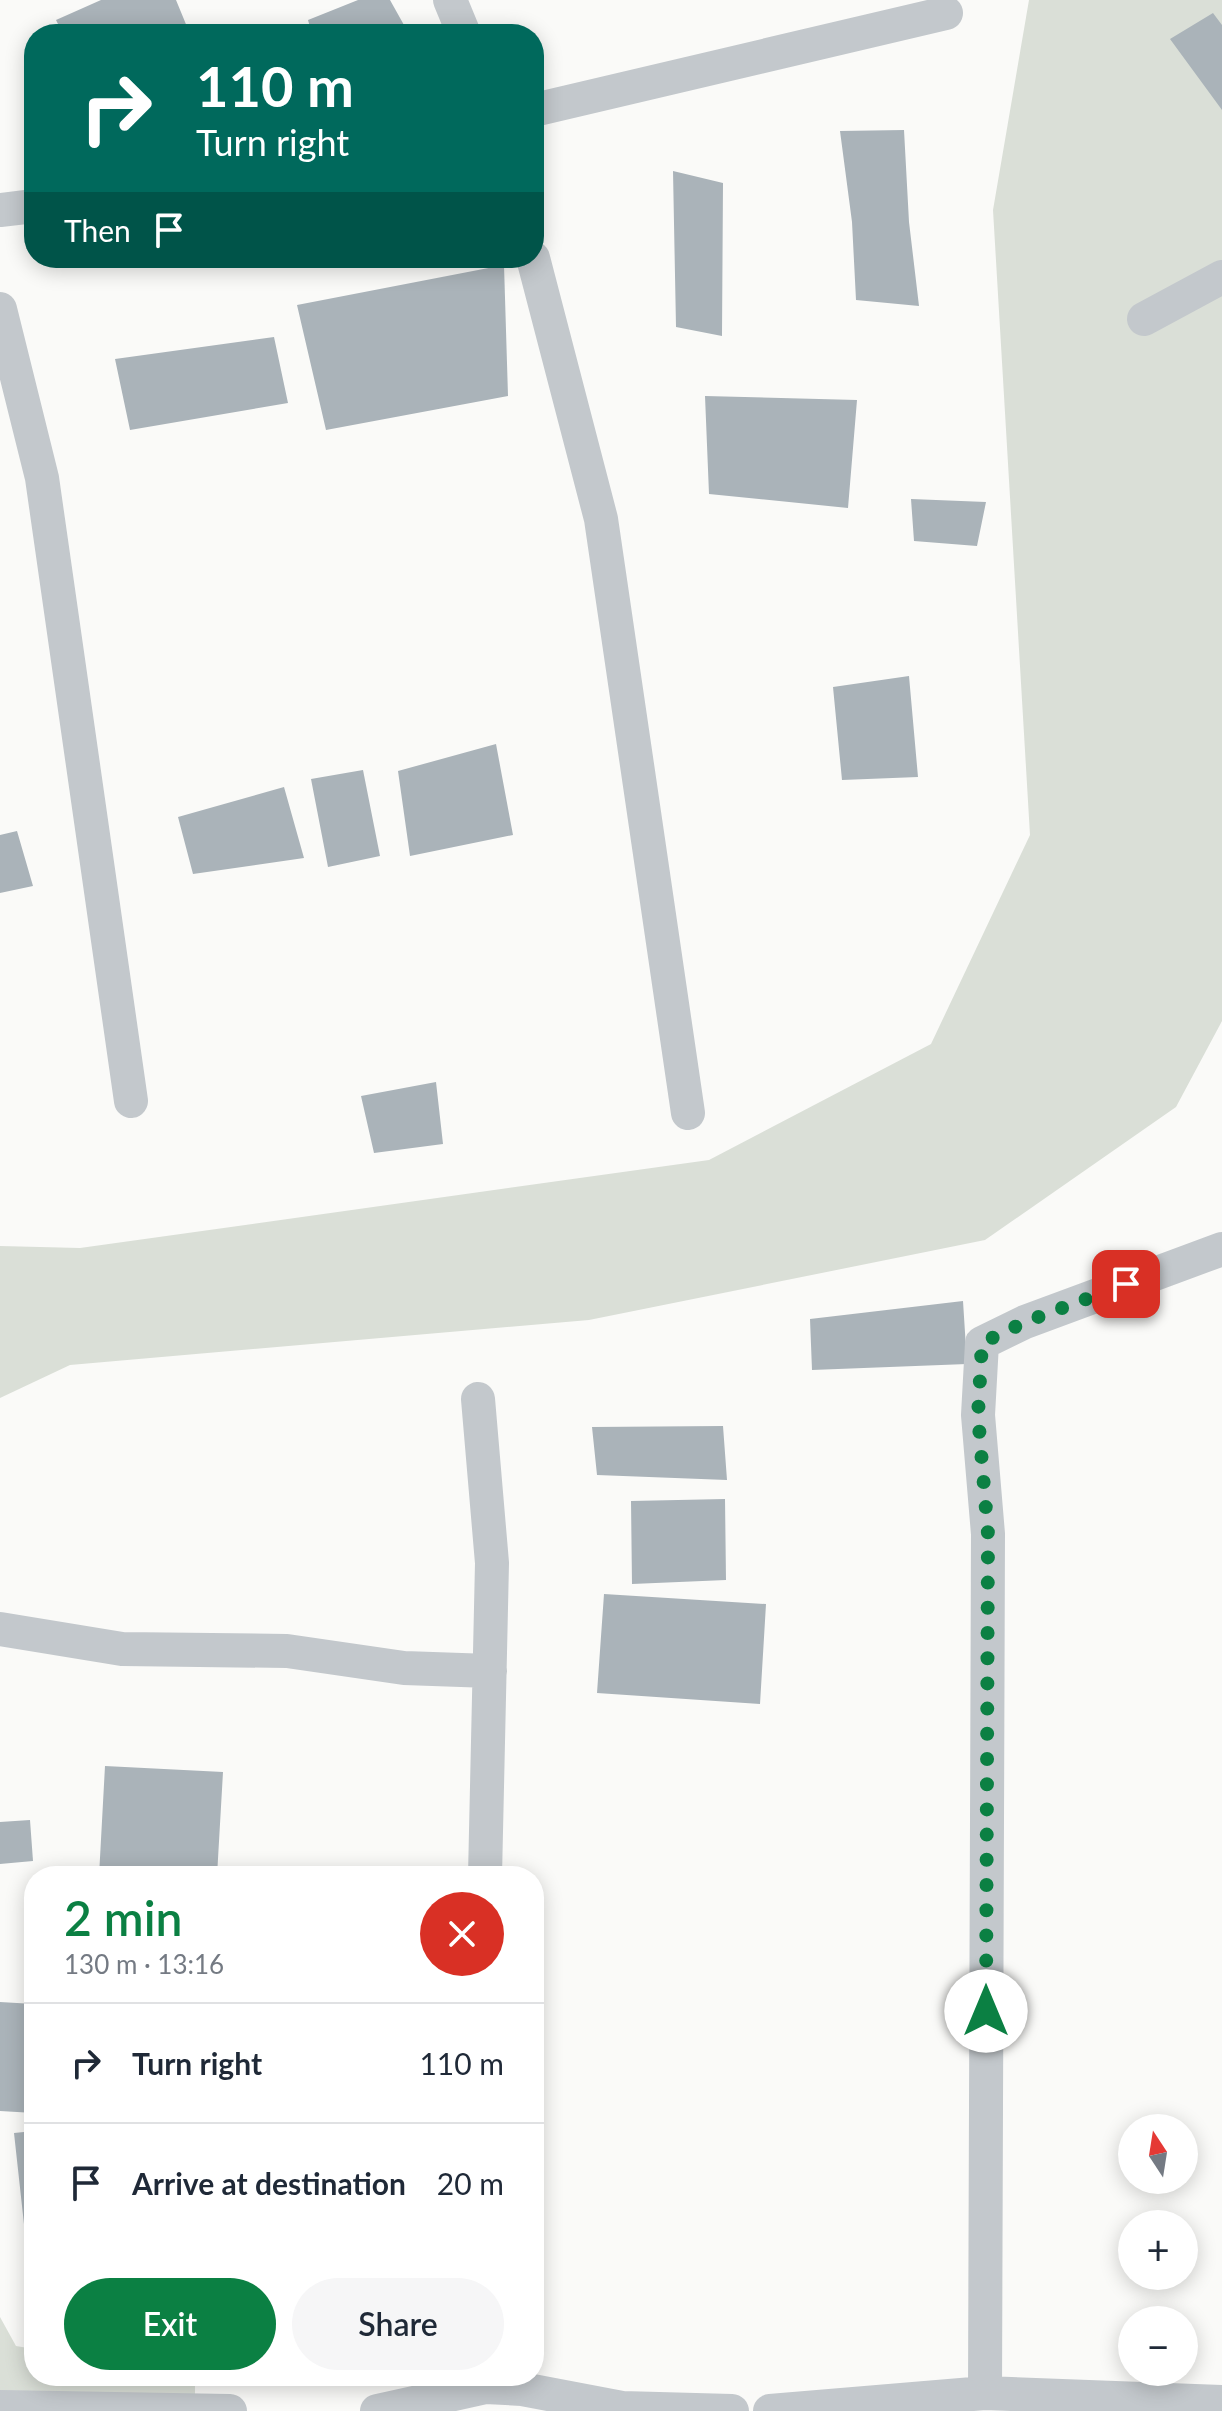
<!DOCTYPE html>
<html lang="en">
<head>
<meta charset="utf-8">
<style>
  :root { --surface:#fff; --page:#f6f6f7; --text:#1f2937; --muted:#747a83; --line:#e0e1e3; --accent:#0b8043 }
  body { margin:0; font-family:Lato,sans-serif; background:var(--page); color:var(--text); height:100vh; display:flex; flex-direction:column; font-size:30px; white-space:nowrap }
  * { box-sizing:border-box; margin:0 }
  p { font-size:26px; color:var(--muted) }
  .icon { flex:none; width:44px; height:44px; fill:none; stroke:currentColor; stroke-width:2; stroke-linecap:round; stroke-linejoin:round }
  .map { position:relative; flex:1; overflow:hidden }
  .details { position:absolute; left:24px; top:1866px; width:520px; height:520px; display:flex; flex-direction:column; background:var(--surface); border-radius:32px; box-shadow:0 4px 20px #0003 }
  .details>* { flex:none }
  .banner { position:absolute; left:24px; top:24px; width:520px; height:244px; border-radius:32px; box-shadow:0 4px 20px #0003; background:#00695c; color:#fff; overflow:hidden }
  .needle { width:52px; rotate:348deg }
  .controls { position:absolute; left:1118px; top:2114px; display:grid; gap:16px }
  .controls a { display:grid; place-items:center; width:80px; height:80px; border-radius:50%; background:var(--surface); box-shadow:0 4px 20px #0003; font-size:40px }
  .pin { position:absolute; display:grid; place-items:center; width:68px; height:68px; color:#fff; margin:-34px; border-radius:16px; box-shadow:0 4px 12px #0006 }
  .me { position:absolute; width:88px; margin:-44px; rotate:0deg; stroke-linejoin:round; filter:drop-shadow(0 0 6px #0008) }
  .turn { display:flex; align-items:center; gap:28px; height:168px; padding:0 40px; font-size:36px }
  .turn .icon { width:104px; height:104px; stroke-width:2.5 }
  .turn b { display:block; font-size:56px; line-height:68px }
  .then { display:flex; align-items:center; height:76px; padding:0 40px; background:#0003; gap:16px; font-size:30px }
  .round { display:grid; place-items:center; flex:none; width:84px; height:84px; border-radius:42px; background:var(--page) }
  .overview { display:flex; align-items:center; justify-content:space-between; height:136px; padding:0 40px }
  h1 { font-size:48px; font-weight:600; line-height:60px; color:var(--accent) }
  .action { display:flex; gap:16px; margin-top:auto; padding:16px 40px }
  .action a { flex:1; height:92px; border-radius:48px; background:var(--accent); color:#fff; font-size:32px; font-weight:600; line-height:92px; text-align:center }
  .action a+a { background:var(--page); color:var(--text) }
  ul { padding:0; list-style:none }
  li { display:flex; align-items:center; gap:24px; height:120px; padding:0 40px; border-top:2px solid var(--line) }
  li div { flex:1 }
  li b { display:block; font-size:30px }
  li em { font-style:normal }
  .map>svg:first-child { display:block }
</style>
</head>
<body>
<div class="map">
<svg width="1222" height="2411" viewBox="0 0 1222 2411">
  <rect width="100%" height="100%" fill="#fafaf8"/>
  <path fill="#dadfd7" d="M1029 0H1222V1021L1176 1107 985 1240 589 1320 70 1365 0 1398V1246L80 1248 709 1160 931 1044 1030 835 993 210Z
    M0 2317 16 2346 34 2349V2376H195V2411H0Z"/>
  <path fill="#aab3b9" d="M101 0H176L190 34H63L56 20Z
    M358 0H390L409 34H312L308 20Z
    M1213 13 1222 25V110L1170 39Z
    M904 130 909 222 919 306 856 300 852 222 840 131Z
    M673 171 723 183 722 336 676 327Z
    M504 265 508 396 326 430 297 305Z
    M274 337 288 403 130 430 115 359Z
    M705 396 857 400 848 508 709 494Z
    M911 499 986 502 977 546 914 541Z
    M909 676 918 777 842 780 833 687Z
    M496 744 513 835 410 856 398 771Z
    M363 770 380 856 328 867 311 779Z
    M284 787 304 858 193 874 178 817Z
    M17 831 33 886 0 893V835Z
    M436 1082 443 1144 374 1153 361 1096Z
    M963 1301 967 1364 812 1370 810 1319Z
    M723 1426 727 1480 597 1475 592 1427Z
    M725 1499 726 1580 632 1584 631 1501Z
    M604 1594 766 1604 760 1704 597 1693Z
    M105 1766 223 1772 217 1876H99Z
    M30 1820 33 1861 0 1864V1822Z
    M0 2002 34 2004V2113L0 2111Z
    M34 2131V2297H32L14 2133Z"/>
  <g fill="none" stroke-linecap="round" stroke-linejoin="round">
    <path stroke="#c3c8cc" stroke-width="34" d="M450 0 464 34
      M534 110 946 13
      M0 210 34 206
      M533 258 601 519 688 1113
      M0 309 42 478 131 1101
      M1144 319 1222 277
      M478 1399 492 1563 485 1876
      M0 1629 122 1649 287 1651 404 1668 490 1671
      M985 2393 988 1534 978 1415 982 1343 1025 1322 1222 1249
      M0 2407 230 2411
      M377 2411 486 2387 522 2389 622 2408 732 2411
      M770 2411 985 2393 1222 2402"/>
  </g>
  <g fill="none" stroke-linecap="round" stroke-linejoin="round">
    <path stroke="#0b8043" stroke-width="14" stroke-dasharray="0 25.2" d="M986 2011 988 1534 978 1415 982 1343 1025 1322 1126 1284"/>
  </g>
</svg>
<div class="controls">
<a><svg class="needle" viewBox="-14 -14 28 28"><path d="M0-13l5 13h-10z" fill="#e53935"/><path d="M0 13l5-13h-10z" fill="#747a83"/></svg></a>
<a>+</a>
<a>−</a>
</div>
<div class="pin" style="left:1126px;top:1284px;background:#d93025"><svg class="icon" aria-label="arrive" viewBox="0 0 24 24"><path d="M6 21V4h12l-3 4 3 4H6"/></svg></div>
<svg class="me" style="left:986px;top:2011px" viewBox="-20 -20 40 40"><circle r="19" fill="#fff"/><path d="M0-13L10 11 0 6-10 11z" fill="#0b8043"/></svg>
<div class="banner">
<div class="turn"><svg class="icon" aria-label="right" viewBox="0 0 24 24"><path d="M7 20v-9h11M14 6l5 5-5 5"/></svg><div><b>110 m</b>Turn right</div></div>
<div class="then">Then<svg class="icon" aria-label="arrive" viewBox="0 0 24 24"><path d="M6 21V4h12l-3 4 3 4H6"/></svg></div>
</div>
<section class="details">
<div class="overview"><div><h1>2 min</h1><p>130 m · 13:16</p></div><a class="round" style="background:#d93025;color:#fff"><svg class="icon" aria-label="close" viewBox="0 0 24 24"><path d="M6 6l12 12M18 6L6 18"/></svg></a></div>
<ul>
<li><svg class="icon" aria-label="right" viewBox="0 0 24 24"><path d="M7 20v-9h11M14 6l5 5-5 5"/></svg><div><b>Turn right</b></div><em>110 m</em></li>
<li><svg class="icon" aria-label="arrive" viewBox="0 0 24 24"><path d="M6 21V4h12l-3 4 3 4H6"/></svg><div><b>Arrive at destination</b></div><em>20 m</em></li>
</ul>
<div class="action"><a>Exit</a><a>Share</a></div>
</section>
</div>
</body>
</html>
